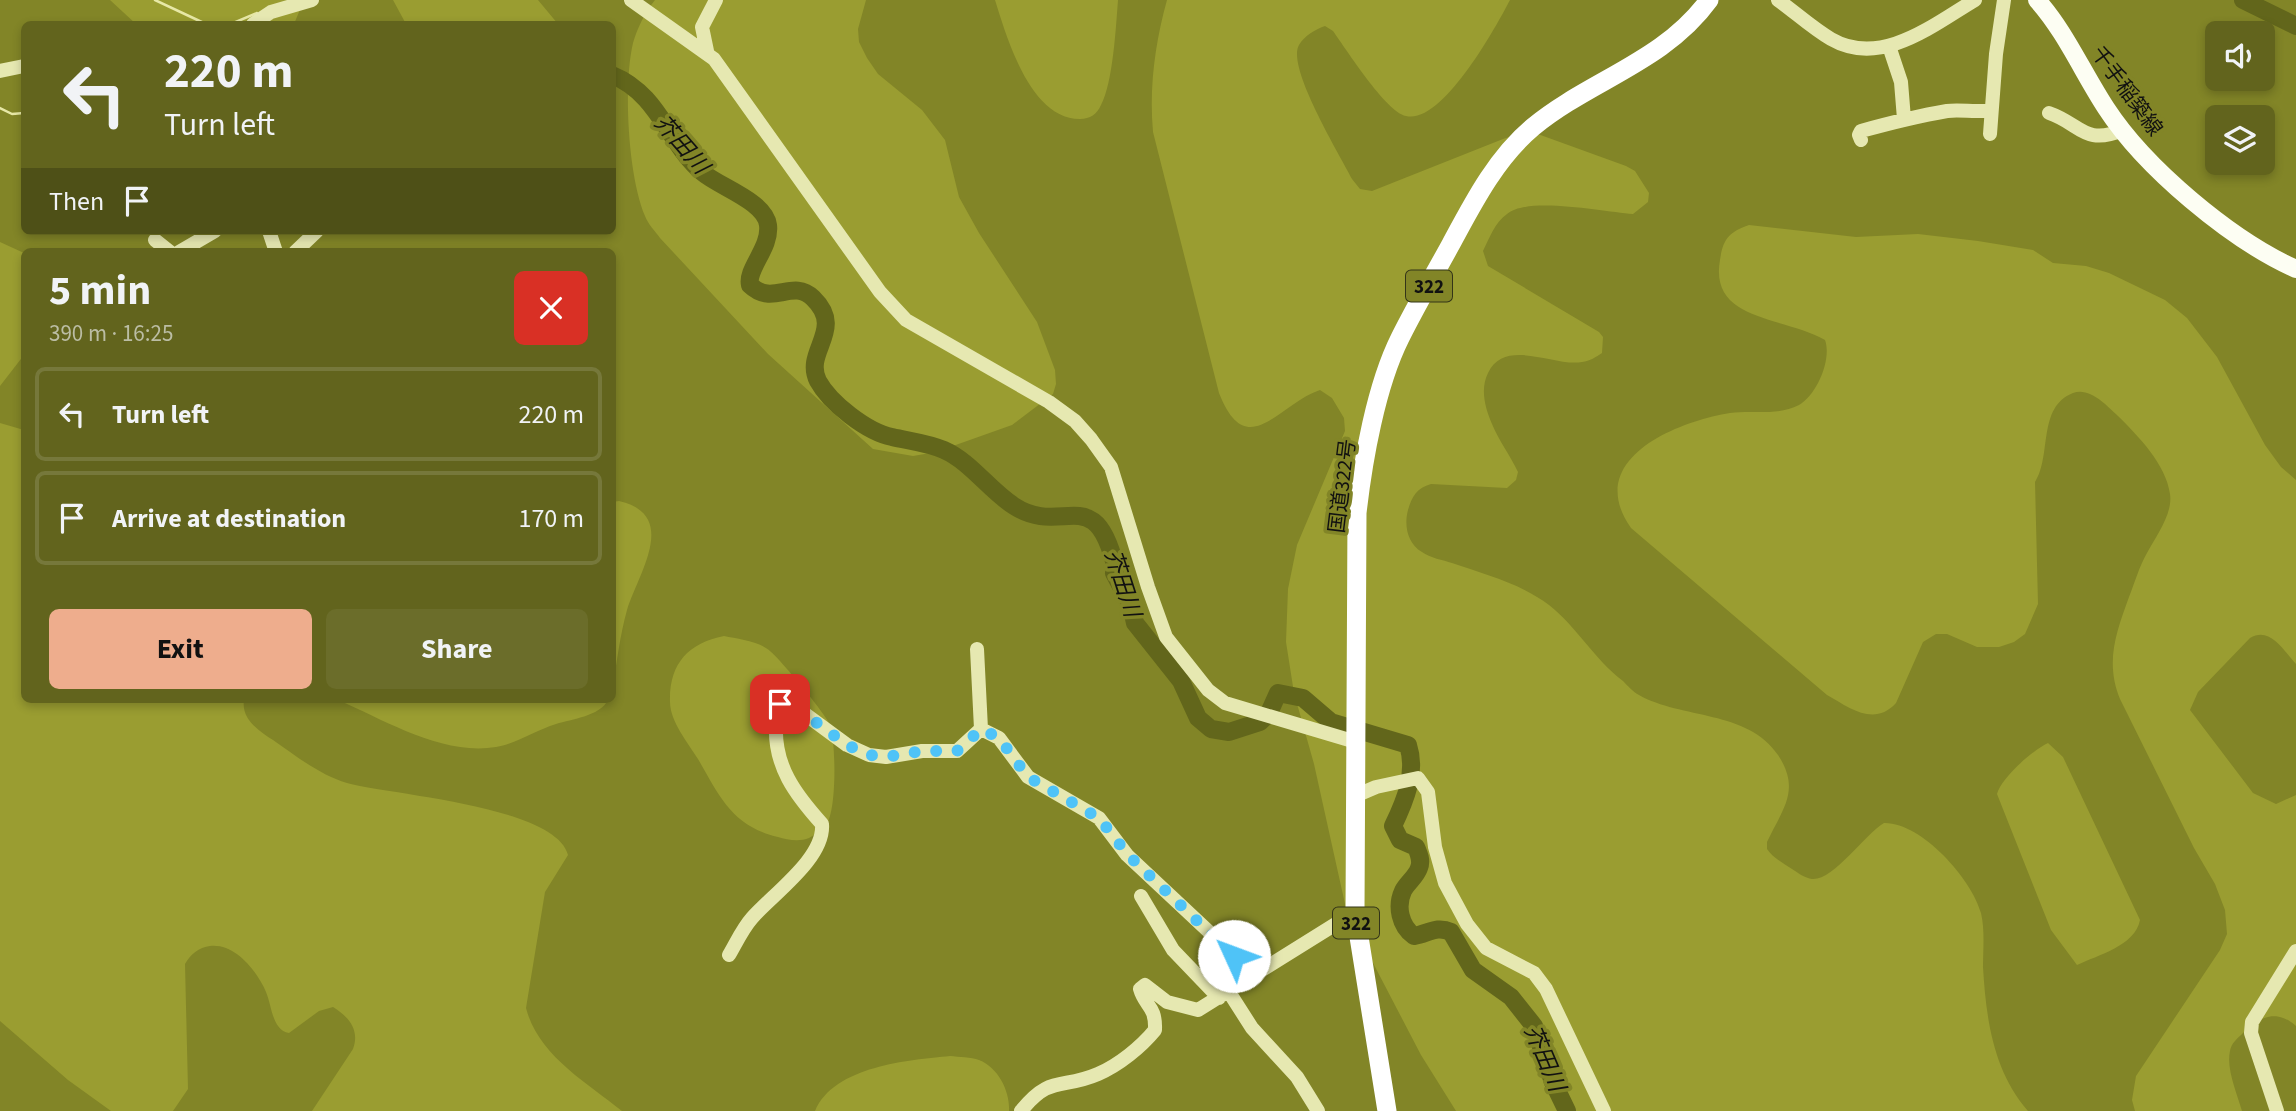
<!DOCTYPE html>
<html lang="en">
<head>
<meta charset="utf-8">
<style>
  :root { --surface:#62641d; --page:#6b6d2a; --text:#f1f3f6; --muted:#bbbda4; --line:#76783b; --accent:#eead8d }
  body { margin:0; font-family:"Source Sans 3","Noto Sans JP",sans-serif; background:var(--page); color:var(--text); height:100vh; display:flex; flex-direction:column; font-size:26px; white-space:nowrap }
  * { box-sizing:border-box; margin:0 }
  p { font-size:23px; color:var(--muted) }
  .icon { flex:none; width:38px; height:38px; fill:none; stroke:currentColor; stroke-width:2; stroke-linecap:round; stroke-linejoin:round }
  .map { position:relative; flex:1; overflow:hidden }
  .side { position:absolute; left:21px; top:248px; width:595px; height:455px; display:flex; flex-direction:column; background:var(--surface); border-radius:10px; box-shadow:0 4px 10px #0003 }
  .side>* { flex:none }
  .banner { position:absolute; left:21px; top:21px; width:595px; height:214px; border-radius:10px; box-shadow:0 4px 10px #0003; background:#62641d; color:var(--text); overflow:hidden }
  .tools { position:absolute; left:2205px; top:21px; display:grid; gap:14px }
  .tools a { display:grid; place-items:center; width:70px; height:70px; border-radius:10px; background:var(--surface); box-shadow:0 4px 10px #0003; font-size:35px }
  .pin { position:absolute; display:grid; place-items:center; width:60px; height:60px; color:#fff; margin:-30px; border-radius:14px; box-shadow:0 4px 10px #0006 }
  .me { position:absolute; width:77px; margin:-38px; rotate:313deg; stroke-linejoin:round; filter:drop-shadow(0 0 5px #0008) }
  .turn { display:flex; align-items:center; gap:24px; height:147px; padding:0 28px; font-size:32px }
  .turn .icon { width:91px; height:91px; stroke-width:2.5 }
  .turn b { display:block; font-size:49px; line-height:60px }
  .then { display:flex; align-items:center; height:66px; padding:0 28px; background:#0003; gap:14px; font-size:26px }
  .round { display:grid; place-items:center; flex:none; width:74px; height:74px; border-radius:10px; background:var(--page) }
  .head { display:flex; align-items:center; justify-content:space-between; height:119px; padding:0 28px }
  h1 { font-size:42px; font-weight:700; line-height:52px }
  .button { display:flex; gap:14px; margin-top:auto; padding:14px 28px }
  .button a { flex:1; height:80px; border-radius:10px; background:var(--accent); color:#111; font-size:28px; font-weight:700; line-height:80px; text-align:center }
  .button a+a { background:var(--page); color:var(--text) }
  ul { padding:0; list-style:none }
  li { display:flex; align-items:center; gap:21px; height:94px; margin:0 14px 10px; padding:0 14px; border:4px solid var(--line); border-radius:10px }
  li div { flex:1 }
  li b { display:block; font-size:26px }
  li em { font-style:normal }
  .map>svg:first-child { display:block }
</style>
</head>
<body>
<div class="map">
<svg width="2296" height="1111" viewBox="0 0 2296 1111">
  <rect width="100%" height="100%" fill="#828527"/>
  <path fill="#9a9d31" d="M110 0H304L294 24H136Z
    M393 0H538L558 24H406Z
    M655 0H866L858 29 859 42 867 58 878 74 922 110 945 140 959 197 979 233 1037 322 1055 370 1056 384 1053 394 1012 425 936 452 913 456 873 449 768 354 660 238C655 231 648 224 645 216 628 176 623 85 633 43 637 29 645 12 655 0Z
    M995 0H1118C1116 26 1113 83 1101 105 1097 114 1090 119 1080 119 1030 119 1007 38 995 0Z
    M1167 0H1510C1496 27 1442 125 1406 116 1386 112 1346 49 1333 31L1325 26C1316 29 1304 36 1299 45 1286 67 1340 155 1352 179L1360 189 1372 191 1503 139 1521 133H1535L1626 166 1635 171 1649 193 1648 202 1633 214C1604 212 1528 196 1507 214 1495 222 1489 239 1483 251L1488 266 1599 332 1603 337 1602 353C1596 357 1590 361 1582 362 1554 367 1505 337 1488 373 1480 389 1485 408 1492 424 1499 441 1510 455 1518 472L1516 480 1507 488 1431 484C1417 488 1412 496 1408 510 1404 525 1407 543 1422 552 1430 558 1443 560 1452 563 1484 574 1522 584 1549 605 1577 627 1594 659 1623 681 1628 686 1633 692 1639 695 1681 719 1748 710 1778 755 1801 790 1783 808 1767 842V849C1773 858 1783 863 1792 869 1798 873 1805 878 1812 879 1833 881 1864 835 1884 823 1921 822 1972 879 1981 913 1985 930 1983 950 1983 967 1986 1018 1993 1071 2028 1111H1456L1421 1055 1347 913 1314 764 1294 693 1286 642 1288 589 1297 545 1345 431 1344 418 1332 398 1320 390C1278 404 1247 464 1219 393L1153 132C1149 88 1155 43 1167 0Z
    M1749 225 1856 237 1918 234 1978 241 2033 250 2053 263 2086 266 2109 273 2165 300 2187 318 2217 357 2265 445 2281 467 2296 480V664C2283 650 2270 626 2250 638L2198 692 2190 710 2253 793 2276 804 2296 795V1026C2277 1009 2260 1016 2243 1033 2238 1038 2231 1043 2230 1051 2226 1069 2237 1093 2242 1111H2135L2132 1100 2136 1076 2220 950 2227 934 2225 910 2215 884 2194 848 2120 699C2105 662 2116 633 2129 597 2135 582 2139 567 2147 553 2156 536 2173 514 2170 494 2166 464 2138 436 2118 416 2106 405 2090 387 2073 393 2037 407 2052 456 2035 482L2038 604 2025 634 2014 642 1999 647H1977L1947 634H1936L1923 642 1896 703C1874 727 1850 708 1827 695L1631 528C1583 460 1675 422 1730 413 1753 410 1778 416 1799 405 1817 395 1832 359 1825 340 1784 316 1709 322 1720 260 1723 239 1729 232 1749 225Z
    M0 242 24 253V355L0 386Z
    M0 423 24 430V700H244C241 719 259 731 273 740 296 756 320 775 347 783 391 795 556 806 568 855L545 892 526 1008C538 1055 586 1082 622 1111H312L353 1049C360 1030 349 1017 333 1007L319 1011 289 1033C272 1030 272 1006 266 992 257 971 235 943 210 946 199 947 190 955 185 964L188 1089 173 1111H111L68 1080 0 1021Z
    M619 501C680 515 638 574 627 610 620 635 617 661 613 686L612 502Z
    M724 636C738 639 759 641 770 651 780 659 826 714 830 725 836 741 837 812 826 825 823 829 813 836 809 838 800 842 787 840 778 837 732 826 720 797 698 759 688 743 670 721 670 702 669 664 688 643 724 636Z
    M338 700H608C600 716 572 719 556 724 536 730 516 744 496 747 442 756 385 720 338 700Z
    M2048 743 2063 757 2140 920C2135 946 2098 955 2077 965L2051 930 1997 794C2001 778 2033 750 2048 743Z
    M950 1056C959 1057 971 1057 979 1060 999 1068 1010 1092 1009 1111H815C834 1066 909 1060 950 1056Z"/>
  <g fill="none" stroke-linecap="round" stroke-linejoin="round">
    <path stroke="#e7e8a6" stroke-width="2.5" d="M155 0 206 24
      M271 23 272 24
      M231 24 257 13
      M0 108 12 114 24 113"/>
    <path stroke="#62661b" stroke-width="18" d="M2243 0 2296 26
      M612 75C659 94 668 143 702 172 719 187 765 201 768 225 771 248 746 269 750 285 773 307 792 278 813 298 846 330 803 351 818 381 830 403 867 432 892 437 909 441 928 443 944 450 971 462 989 490 1014 506 1063 538 1095 479 1116 569L1114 573 1131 605 1135 623 1181 681 1198 718 1211 729 1229 732 1260 722 1269 713 1278 693 1303 698 1331 722 1408 745C1417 773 1405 801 1393 826L1400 840 1416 847C1419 854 1422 861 1419 868 1416 877 1407 883 1403 891 1396 906 1400 926 1414 936 1428 934 1436 925 1451 932L1473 970 1511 997 1534 1026 1553 1082 1567 1111"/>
    <path stroke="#e6e8b1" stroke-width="14" d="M631 0 714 59 880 292 906 320 1049 402 1075 421 1091 439 1111 467 1148 587 1166 637 1208 690 1225 703 1356 742
      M1778 0C1795 12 1812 28 1831 39 1881 68 1933 25 1975 0
      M253 24 271 12 312 0
      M1889 46 1901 82 1904 119
      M707 51 702 27 716 0
      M0 71 24 66
      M2049 113C2081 124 2084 146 2123 130
      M1990 134 1996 54 2004 0
      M1861 140 1859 135 1861 131C1890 123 1918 116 1947 111 1961 109 1977 113 1991 110
      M269 231 276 252
      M155 240 170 252
      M179 252 215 231
      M295 252 317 231
      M977 649 981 729
      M981 729 999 738 1028 777 1099 818 1127 855 1253 973
      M1355 796 1376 787 1418 778 1428 792 1435 847 1445 883 1467 924 1486 948 1534 973 1546 989 1604 1111
      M1141 896 1173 950 1219 998
      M729 955C736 943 743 928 752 918 773 894 825 858 822 824 795 794 774 766 776 725 777 717 777 711 780 704L790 703 847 745 869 755 886 757 922 751H957L981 729
      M1229 992 1252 1028 1297 1077 1318 1111
      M1021 1111C1051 1074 1061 1090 1098 1074 1119 1065 1141 1047 1155 1030 1156 1005 1145 1007 1140 989L1145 985 1167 1002 1198 1010 1355 912
      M2277 1111 2251 1033 2252 1022 2296 951"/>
    <path stroke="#fdfef3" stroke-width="18" d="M2037 0C2065 31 2083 73 2106 108 2145 168 2231 240 2296 269"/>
    <path stroke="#fff" stroke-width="19" d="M1387 1111 1355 912 1357 513C1363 460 1376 386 1400 338 1416 306 1434 275 1451 244 1473 203 1496 158 1533 127 1590 80 1664 62 1709 0"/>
  </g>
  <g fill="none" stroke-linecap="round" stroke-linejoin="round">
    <path stroke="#4fc3f7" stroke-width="12" stroke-dasharray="0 21.6" d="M780 704 790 703 847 745 869 755 886 757 922 751H957L981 729 999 738 1028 777 1099 818 1128 855 1234 956"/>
  </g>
  <g text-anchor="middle" stroke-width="7" stroke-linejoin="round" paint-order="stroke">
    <g fill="#828527" stroke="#333418" stroke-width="2">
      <rect x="1406" y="270.5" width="46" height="31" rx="5"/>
      <rect x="1333" y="907.5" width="46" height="31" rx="5"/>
    </g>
    <g font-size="19" font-weight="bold" fill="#111">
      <text x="1429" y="293">322</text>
      <text x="1356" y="930">322</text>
    </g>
    <g font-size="21" fill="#111" stroke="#828527">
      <text transform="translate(2127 91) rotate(54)" y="7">千手稲築線</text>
      <text transform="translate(1342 486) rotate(-83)" y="7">国道322号</text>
    </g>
    <g font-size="23" font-style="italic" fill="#111" stroke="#828527">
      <text transform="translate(682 144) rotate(49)" y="8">芥田川</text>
      <text transform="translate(1123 583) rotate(72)" y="8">芥田川</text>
      <text transform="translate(1545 1058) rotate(67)" y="8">芥田川</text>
    </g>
  </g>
</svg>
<div class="tools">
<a><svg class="icon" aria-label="sound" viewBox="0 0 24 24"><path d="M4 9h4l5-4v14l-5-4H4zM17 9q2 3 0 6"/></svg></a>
<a><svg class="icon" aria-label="layers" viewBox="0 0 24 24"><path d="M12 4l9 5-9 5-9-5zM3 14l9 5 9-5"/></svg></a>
</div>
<div class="pin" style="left:780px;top:704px;background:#d93025"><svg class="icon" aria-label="arrive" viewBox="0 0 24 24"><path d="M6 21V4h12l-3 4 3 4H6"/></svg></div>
<svg class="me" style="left:1234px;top:956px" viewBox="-20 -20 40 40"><circle r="19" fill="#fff"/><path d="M0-13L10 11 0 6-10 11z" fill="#4fc3f7"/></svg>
<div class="banner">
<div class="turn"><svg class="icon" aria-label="left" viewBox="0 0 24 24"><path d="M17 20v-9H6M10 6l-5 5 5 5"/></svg><div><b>220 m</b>Turn left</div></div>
<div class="then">Then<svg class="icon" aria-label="arrive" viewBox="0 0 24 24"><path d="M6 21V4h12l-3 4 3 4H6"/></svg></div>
</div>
<section class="side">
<div class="head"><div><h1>5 min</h1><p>390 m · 16:25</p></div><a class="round" style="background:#d93025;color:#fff"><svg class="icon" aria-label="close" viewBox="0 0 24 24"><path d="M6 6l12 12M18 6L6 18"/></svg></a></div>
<ul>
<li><svg class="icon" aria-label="left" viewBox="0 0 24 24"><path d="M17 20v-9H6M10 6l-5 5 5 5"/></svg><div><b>Turn left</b></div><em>220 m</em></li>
<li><svg class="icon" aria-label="arrive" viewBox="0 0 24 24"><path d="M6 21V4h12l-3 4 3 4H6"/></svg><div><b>Arrive at destination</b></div><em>170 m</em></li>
</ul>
<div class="button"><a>Exit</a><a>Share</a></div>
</section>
</div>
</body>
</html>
